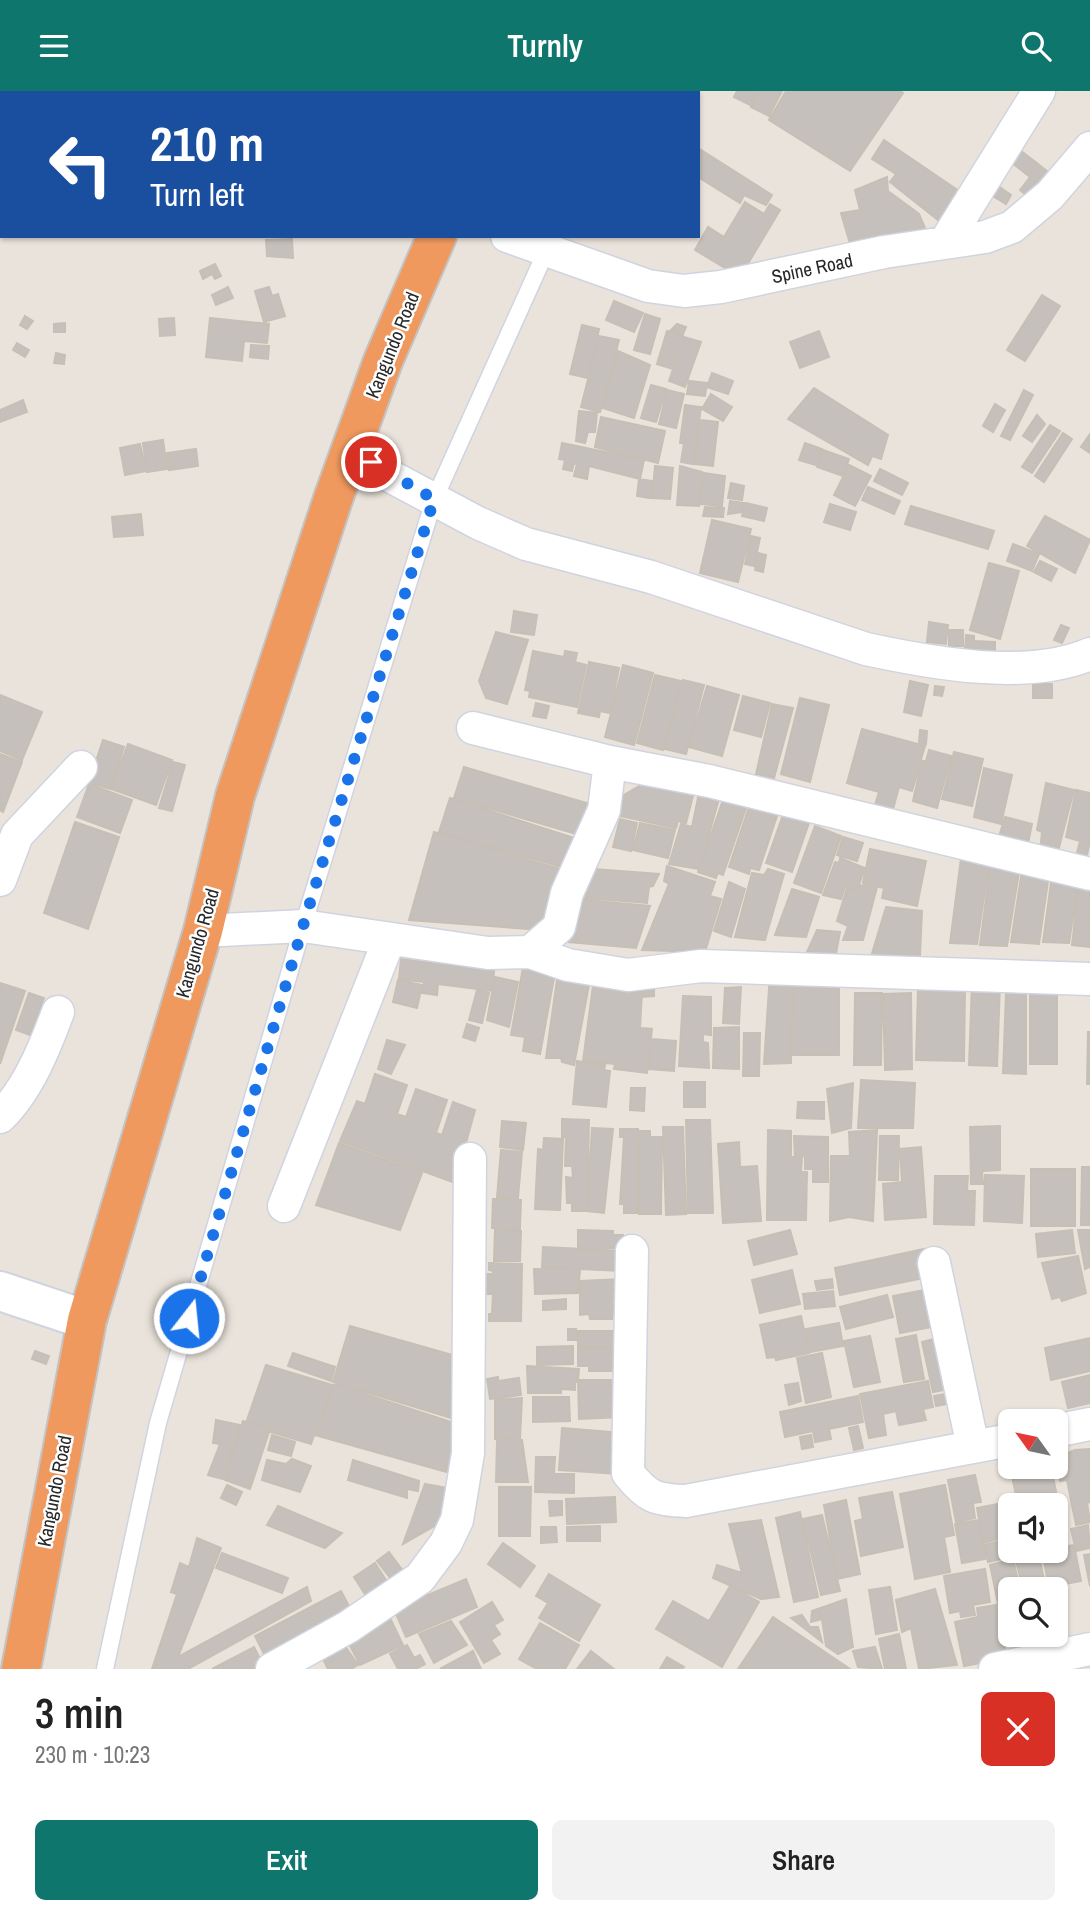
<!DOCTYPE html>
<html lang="en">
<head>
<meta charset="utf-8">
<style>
  :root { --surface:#fff; --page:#f2f2f2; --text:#222; --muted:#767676; --accent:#0f766e }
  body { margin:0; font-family:"Archivo Narrow",sans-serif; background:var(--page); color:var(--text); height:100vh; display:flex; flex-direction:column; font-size:26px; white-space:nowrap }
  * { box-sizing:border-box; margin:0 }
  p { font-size:23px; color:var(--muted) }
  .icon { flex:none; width:38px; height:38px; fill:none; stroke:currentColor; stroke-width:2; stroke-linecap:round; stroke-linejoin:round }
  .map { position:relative; height:1578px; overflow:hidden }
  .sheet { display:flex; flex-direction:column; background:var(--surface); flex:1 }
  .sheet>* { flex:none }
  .top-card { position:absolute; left:0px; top:0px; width:700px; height:147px; box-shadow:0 2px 5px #0004; background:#1a4fa0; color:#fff; overflow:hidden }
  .needle { width:46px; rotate:303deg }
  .tools { position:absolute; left:998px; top:1318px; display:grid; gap:14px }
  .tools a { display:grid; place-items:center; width:70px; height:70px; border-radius:10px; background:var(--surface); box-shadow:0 2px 5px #0004; font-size:35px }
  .pin { position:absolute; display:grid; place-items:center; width:60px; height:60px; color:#fff; margin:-30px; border:4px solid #fff; border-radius:50%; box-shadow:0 2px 7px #0007 }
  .me { position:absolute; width:77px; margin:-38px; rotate:16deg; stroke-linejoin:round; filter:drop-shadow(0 0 5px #0008) }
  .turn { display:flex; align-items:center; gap:24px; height:147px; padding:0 35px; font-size:32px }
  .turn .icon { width:91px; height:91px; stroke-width:2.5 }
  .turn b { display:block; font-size:49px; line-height:60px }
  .round { display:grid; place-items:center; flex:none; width:74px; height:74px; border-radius:10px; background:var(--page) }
  .overview { display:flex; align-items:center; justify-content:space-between; height:119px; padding:0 35px }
  h1 { font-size:42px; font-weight:600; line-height:52px }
  .cta { display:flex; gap:14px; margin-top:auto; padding:14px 35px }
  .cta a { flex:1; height:80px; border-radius:10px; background:var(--accent); color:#fff; font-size:28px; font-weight:600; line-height:80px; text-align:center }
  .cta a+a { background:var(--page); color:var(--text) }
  header { display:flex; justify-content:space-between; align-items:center; height:91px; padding:0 35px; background:var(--accent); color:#fff; font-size:32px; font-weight:600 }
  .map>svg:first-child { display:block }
</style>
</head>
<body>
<header><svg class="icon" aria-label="menu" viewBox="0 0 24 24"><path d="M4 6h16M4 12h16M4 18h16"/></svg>Turnly<svg class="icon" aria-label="search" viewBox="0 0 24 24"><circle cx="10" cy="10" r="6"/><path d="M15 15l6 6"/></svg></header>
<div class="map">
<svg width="1090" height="1578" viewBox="0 0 1090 1578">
  <rect width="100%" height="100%" fill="#eae3db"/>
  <path fill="#c5c0bb" stroke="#c5bfb5" stroke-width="2" d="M737 0H757L750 14 734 6Z
    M759 0H782L769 25 751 16Z
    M786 0H900L903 2 850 80 769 29Z
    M884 49 962 102 943 133 890 91 896 83 872 68Z
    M698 57 772 104 766 114 744 104 740 112 698 86Z
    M1020 59 1052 84 1033 109 1020 99 1030 86 1011 71Z
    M887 86 888 100 919 123 925 137 851 156 841 122 860 119 855 99Z
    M994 92 1011 104 1006 113 988 102Z
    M745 111 764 123 770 113 780 119 740 186 695 159 708 136 724 146Z
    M292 148 293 167 267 165 266 149Z
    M215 173 221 185 215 188 212 183 203 188 200 180Z
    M228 196 233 207 216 214 212 204Z
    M269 196 272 205 278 203 285 225 264 231 255 200Z
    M1042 204 1060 215 1025 270 1007 259Z
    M614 210 643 222 634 241 606 229Z
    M645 223 660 228 650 263 634 259Z
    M25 225 33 230 27 238 20 234Z
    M174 227 175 244 160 245 159 228Z
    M210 227 269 233 267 252 244 250 242 270 206 266Z
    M65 232V241H54V233Z
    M677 233 686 236 683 243 671 239Z
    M582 234 599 238 588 287 570 283Z
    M667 240 683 245 673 278 657 273Z
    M819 240 829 266 800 277 790 251Z
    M599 245 619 249 600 321 581 316Z
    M684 246 701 251 685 296 669 290Z
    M17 252 29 259 25 266 13 259Z
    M251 254 269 255 268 268 250 266Z
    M618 260 650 274 634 327 603 317Z
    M56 262 65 264 64 273 54 272Z
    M712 282 733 290 728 303 707 296Z
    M689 290 707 292 705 305 687 303Z
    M651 294 666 298 656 331 641 327Z
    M814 297 888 344 881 368 872 365 868 374 788 328Z
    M667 299 684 303 676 337 659 333Z
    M1024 299 1033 304 1010 349 1001 345Z
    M711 303 732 316 723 330 702 318Z
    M23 309 27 321 0 331V319Z
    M995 313 1005 319 993 341 983 335Z
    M685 314 701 316 693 373 681 371 684 352H680Z
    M579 320 597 322 595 341H588L585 352 576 350Z
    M1037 324 1045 333 1032 351 1023 345Z
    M601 326 665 340 658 372 595 356Z
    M700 329 718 331 713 375 695 373Z
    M1050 334 1060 340 1032 382 1022 376Z
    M1063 342 1072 348 1044 391 1035 385Z
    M1090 343V362L1081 356Z
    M163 349 167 378 147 381 143 352Z
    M562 352 644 369 640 388 589 375 587 388 574 385 577 373 574 372 572 380 563 378 565 369 559 368Z
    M805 352 822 358 816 374 799 369Z
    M140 353 146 380 125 384 120 357Z
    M196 358 198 375 169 379 167 362Z
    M823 359 849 368 843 385 817 376Z
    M849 374 871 385 855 415 834 404Z
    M655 375 673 377 670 408 652 407Z
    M680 375 702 381 699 415 677 414Z
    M880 378 908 392 902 404 874 390Z
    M704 382 725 385 722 415 701 413Z
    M639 388 652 390 650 407 637 405Z
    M731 392 744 395 742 409 728 407Z
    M868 396 900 410 894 423 862 409Z
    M730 410 744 412 742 421 728 423Z
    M746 412 767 417 764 430 742 425Z
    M830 413 856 421 850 439 824 431Z
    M911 415 994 440 988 458 905 433Z
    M705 416 724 417 723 426 703 425Z
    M141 423 143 444 114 446 112 426Z
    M1045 425 1090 449 1075 482 1027 455Z
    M712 429 751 438 738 491 700 482Z
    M751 445 760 447 754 475 745 473Z
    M1013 453 1039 463 1032 480 1007 470Z
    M758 462 766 464 763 481 755 479Z
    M1040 470 1057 478 1051 490 1034 481Z
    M989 472 1019 480 1000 548 970 539Z
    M514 520 537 524 534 544 511 541Z
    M929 531 948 534 946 553 927 551Z
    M1061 534 1069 537 1062 552 1054 549Z
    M949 539H963V555H949Z
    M496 541 528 549 507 613 486 607 479 590Z
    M966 544 974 545V550L995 551V560L965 558Z
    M533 560 564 566 565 560 577 562 575 571 586 574 577 616 529 606 530 600 525 599Z
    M589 571 619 577 610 622 600 620 599 626 578 622Z
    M623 574 653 582 634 654 605 646Z
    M655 584 681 590 663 659 637 652Z
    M683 589 704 594 686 663 665 658Z
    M910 590 928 594 921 625 904 621Z
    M1033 593H1052V607H1033Z
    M707 595 739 604 722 665 689 656Z
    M935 595 944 596 942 605 934 604Z
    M0 604 42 621 22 669 0 660Z
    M743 605 770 612 761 646 734 639Z
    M800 607 829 614 810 691 781 683Z
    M536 612 549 615 546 627 533 625Z
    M772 613 793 617 774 687 756 683Z
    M862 638 925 655 912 700 899 696 893 718 875 714 879 701 847 692Z
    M920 639 927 640 926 653 919 652Z
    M103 649 124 656 110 698 89 691Z
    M128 653 172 669 156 714 111 698Z
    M929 659 951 665 937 717 913 710 922 669 926 670Z
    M954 661 983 668 972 715 942 708Z
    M0 663 22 671 3 721 0 719Z
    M173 671 185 674 172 720 159 717Z
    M464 676 593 714 583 745 454 707Z
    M984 677 1012 684 1001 733 974 726Z
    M646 691 694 701 686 732 678 730 676 737 620 725 624 704Z
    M1046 692 1074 699 1057 764 1040 760 1042 741 1037 739Z
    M89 693 132 709 120 742 77 726Z
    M1076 699 1090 702V750L1085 773 1075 770 1080 750 1066 746Z
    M699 702 719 708 699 778 669 773 681 733 692 736Z
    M724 706 747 714 723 784 718 782 716 787 698 781Z
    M450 707 580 749 569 778 439 741Z
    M751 710 779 719 759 779 750 777 749 783 729 776Z
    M783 724 809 732 792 781 766 772Z
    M1005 726 1032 733 1027 757 998 749Z
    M620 728 637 732 631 760 613 756Z
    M75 731 119 746 88 838 44 822Z
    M640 732 675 739 668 767 633 759Z
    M815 735 841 745 821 802 794 792Z
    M434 741 560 778 542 839 409 829Z
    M843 746 863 752 857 770 837 764Z
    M870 758 926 770 917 815 882 807 884 797 863 792Z
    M962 760 990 765 977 853 950 852Z
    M840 767 865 777 857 799 845 796 841 808 823 804 835 771 839 772Z
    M991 769 1020 775 1007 855 980 854Z
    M1023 773 1049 783 1039 853 1011 851Z
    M667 775 715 791 710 805 721 808 705 861 642 859 669 793 664 790Z
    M593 778 659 783 653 795 649 796 647 812 585 807Z
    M768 778 784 783 765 849 735 846 752 782 764 784Z
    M1052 784 1079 788 1069 852 1043 851Z
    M1080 784 1090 786V856L1072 854Z
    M729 791 745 798 731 846 714 840Z
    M859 794 877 796 863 849H843L848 835 837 830 847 797 858 800Z
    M792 798 819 806 806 846 775 844Z
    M584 809 650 815 636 857 569 851Z
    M886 816 922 820 920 864 871 866Z
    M817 839 840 841 835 868 802 872Z
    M401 868 494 880 492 900 438 893 437 904 422 902 424 891 399 888Z
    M524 871 556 876 540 963 523 960 525 946 511 944Z
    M558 881 591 883 574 974 562 971 561 967H546Z
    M770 882 792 888 791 972 764 973Z
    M495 886 518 891 509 936 487 929Z
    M793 886H839V964H792Z
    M594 887 642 901 640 937 652 938 647 982 614 978 615 973 583 970Z
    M398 889 422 894 417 917 393 911Z
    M0 892 25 900 0 973Z
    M972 892 1000 893 997 975 969 974Z
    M1030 893H1057V973H1030Z
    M642 896H654V905L642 906Z
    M741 896 739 933 723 932 725 897Z
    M918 897 965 898 964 970 916 969Z
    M477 899 489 902 482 932 469 929Z
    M1026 901V983L1003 982 1006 902Z
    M29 902 44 907 30 944 16 939Z
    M855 902H882L881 974H854Z
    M911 902 912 978 885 979 883 903Z
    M683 905 711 906V944L703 943V951L708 952 709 977 679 975Z
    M467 933 479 937 475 950 463 946Z
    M739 936V978L713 977 714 937Z
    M1088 941H1090V993H1087Z
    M744 942H760L759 985H743Z
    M651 948 676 950 674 980 649 978Z
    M387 949 405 954 391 983 378 978Z
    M577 970 605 974 604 979 610 980 606 1016 573 1013Z
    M375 983 407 994 397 1023 406 1026 416 998 447 1009 436 1042 442 1044 453 1011 475 1019 455 1092 340 1050 357 1010 365 1013Z
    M861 989 915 992 913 1037H858Z
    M684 991H705V1016H684Z
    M853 992 851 1037 832 1042 827 998Z
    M631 997H645L644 1020 630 1019Z
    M798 1011H824V1028L797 1027Z
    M562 1028 589 1029 587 1120H572V1112H567L566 1086 573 1087 572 1075H565L566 1046H562Z
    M686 1029H710L713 1122H688Z
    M502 1030 526 1032 523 1059 500 1056Z
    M1000 1035V1079L982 1080 983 1093H971L970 1036Z
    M663 1036H683L686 1123 666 1124Z
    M592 1037 613 1038 604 1122 587 1120Z
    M620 1038H638L637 1122H624V1113H620L624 1046H620Z
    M768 1039 791 1040V1066H802L801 1081H807L806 1129H767Z
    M877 1039 873 1130 849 1126 830 1130 831 1065H850L849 1041Z
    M640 1040H650V1046H662L661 1123H639Z
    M794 1045 828 1046V1091H813V1078H805V1065L795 1066Z
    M880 1045H899L898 1089H879Z
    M544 1047 563 1048 560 1119 535 1118 538 1058 543 1059Z
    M739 1051 740 1076 757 1075 761 1130 723 1132 718 1053Z
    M339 1052 422 1082 400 1139 316 1114Z
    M921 1056 926 1126 885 1129 883 1093 902 1091 900 1058Z
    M501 1059 522 1061 518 1107 497 1106Z
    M1082 1076H1090V1134H1081Z
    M1031 1078H1075V1135H1031Z
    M985 1084 1024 1085 1022 1132 984 1130Z
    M935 1085H968L967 1100H975L974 1134 934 1133Z
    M493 1108 521 1109 520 1138 492 1137Z
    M495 1139 521 1140 520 1170H494Z
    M578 1139 613 1140V1144H623V1157H578Z
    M790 1139 797 1163 754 1174 748 1150Z
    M1072 1139 1075 1162 1038 1166 1036 1143Z
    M1078 1139H1090V1176L1085 1178Z
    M543 1156 623 1160 621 1180 542 1176Z
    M924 1158 929 1186 840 1204 835 1177Z
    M1078 1165 1086 1202 1062 1210 1060 1206 1052 1208 1042 1172Z
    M489 1172 522 1173 521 1230H489V1223H492L493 1203H487V1183H493V1180L489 1179Z
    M534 1178 580 1179 578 1202 535 1203Z
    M792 1179 800 1213 760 1222 752 1189Z
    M621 1188 622 1223 612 1224V1228H590L589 1223 580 1224V1190Z
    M832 1188 833 1197 817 1199 815 1190Z
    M935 1197 942 1234 900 1242 893 1205Z
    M833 1200 835 1215 805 1218 803 1203Z
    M887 1204 893 1226 846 1238 840 1216Z
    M566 1208V1218L543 1219V1210Z
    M801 1225 809 1262 776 1269 775 1266 767 1267 760 1234Z
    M839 1232 843 1255 810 1261 806 1238Z
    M350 1235 456 1265 454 1328 333 1291Z
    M568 1238H576V1249H568Z
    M578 1240H620L623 1256H578Z
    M916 1244 924 1288 904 1291 896 1248Z
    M870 1245 880 1291 854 1296 844 1250Z
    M942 1246 954 1297 933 1301 922 1251Z
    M1090 1247V1280L1051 1289 1045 1257Z
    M573 1255V1273L537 1274V1256Z
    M578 1258H623V1274H613V1280H589V1275H578Z
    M35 1260 49 1265 46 1273 32 1268Z
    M293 1262 335 1276 331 1290 288 1275Z
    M822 1262 831 1306 806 1312 797 1267Z
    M266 1274 332 1294 311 1353 271 1341 272 1337 247 1329Z
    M527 1275 579 1278 578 1290 575 1291V1299L561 1298V1302H528Z
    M1090 1284V1312L1068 1317 1062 1291Z
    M498 1286V1290L519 1287 521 1304 490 1308 487 1288Z
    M578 1289H621V1326L579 1328Z
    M928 1290 933 1316 923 1318 926 1329 899 1334 896 1320 883 1323 886 1344 869 1347 860 1303Z
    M798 1292 801 1310 789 1314 785 1294Z
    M334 1293 454 1332 450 1382 315 1344Z
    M946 1303 947 1313 936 1315 934 1305Z
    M858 1305 863 1331 829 1338 831 1348 815 1351 813 1340 785 1346 780 1321Z
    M533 1306H569L570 1330 533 1331Z
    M522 1307 520 1347 495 1348V1309Z
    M216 1329 240 1334 223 1388 208 1384 220 1353 213 1352Z
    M243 1330 270 1338 250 1398 225 1389Z
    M858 1335 863 1357 854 1359 849 1337Z
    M562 1337 623 1342 619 1383 559 1379Z
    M272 1344 295 1351 291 1365 268 1359Z
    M811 1344 813 1356 802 1358 800 1346Z
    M522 1349 528 1391H496L497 1350Z
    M1090 1358V1411L1087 1412 1090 1431 1076 1434 1067 1389 1060 1390 1055 1367 1075 1359Z
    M536 1366H555L554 1383H574V1402L535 1401Z
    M292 1368 311 1375 300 1401 262 1389 267 1369 286 1373Z
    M353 1369 419 1390 418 1400 407 1398V1407L348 1389Z
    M1032 1376H1051L1060 1420 1055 1421V1414H1018L1011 1380Z
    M975 1384 981 1411 973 1412 975 1427 956 1431 948 1389Z
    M425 1393 448 1397 445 1429 403 1453Z
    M227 1394 242 1401 236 1414 221 1407Z
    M945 1394 954 1444 944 1446 950 1481 915 1488 900 1403Z
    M499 1396H531L530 1445H499Z
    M892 1401 903 1456 861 1465 855 1430 863 1428 859 1407Z
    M615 1406 616 1431 567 1433 566 1408Z
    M846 1409 860 1483 837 1488 824 1414Z
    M549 1410H562V1424L550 1425Z
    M1013 1410 1014 1414H1010V1445L983 1452 977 1417Z
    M278 1415 342 1442 325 1457 267 1434Z
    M800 1421 818 1506 794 1511 776 1427Z
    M822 1424 840 1500 821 1504 803 1428Z
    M761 1429 779 1506 761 1508 713 1487 717 1474 742 1482 729 1433Z
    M979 1429 985 1468 962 1472 955 1433Z
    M1088 1434 1090 1457 1076 1460 1071 1438Z
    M600 1435V1450H567V1436Z
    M541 1436H556L557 1451 541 1452Z
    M197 1447 221 1457 178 1566 307 1496 311 1510 188 1578H152L177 1503 171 1501 180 1472 189 1476Z
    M1010 1448V1460H1022L1023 1463 988 1471 984 1454Z
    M503 1452 535 1475 520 1496 488 1473Z
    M1074 1454 1081 1490 1049 1496 1042 1460Z
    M389 1461 406 1484 395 1493 377 1470Z
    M222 1462 288 1487 282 1502 216 1477Z
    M1090 1463V1495L1084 1464Z
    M1039 1465 1045 1493 1023 1497 1016 1470Z
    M1013 1468 1020 1498H1010V1514L999 1517 990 1474Z
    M375 1472 393 1500 372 1514 354 1486Z
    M985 1478 990 1511 973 1514 975 1524 961 1526 960 1520 950 1522 944 1485Z
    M549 1483 600 1514 579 1550 539 1527 548 1512 536 1505Z
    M466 1488 477 1516 406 1546 394 1518Z
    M730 1495 759 1511 722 1576 656 1538 673 1510 709 1530Z
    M890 1496 897 1539 876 1543 869 1499Z
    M935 1498 957 1574 919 1578 911 1537 902 1541 896 1509Z
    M341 1500 353 1523 267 1569 255 1545Z
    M846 1508 853 1556 838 1563 826 1555 822 1528 811 1531 812 1520Z
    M492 1511 503 1529 494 1534 500 1543 491 1549 500 1563 484 1572 460 1531Z
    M996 1514 1007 1567 964 1575 955 1531 978 1526 977 1517Z
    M802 1524 810 1536H818L822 1551 791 1527Z
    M773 1526 850 1578H738Z
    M391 1529 403 1554 360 1574 348 1551Z
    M451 1530 467 1554 434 1572 419 1543Z
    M540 1532 579 1554 565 1578H537L519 1568Z
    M899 1543 906 1578H885L879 1548Z
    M1012 1544H1048L1050 1556 1016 1563Z
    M407 1554 414 1567 420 1564 425 1573 416 1578H398L390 1563Z
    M345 1555 358 1574 351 1578H328L324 1570Z
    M254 1556 263 1574 256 1578H212Z
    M875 1556 882 1578 858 1576 853 1560Z
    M473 1560 481 1578H440Z
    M591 1560 614 1578H577Z
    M667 1566 684 1576 682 1578H660Z"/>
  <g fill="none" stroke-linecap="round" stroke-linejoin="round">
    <defs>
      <path id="lane" d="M605 2 606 0
        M105 1578 158 1332 303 835 434 409 548 156"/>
      <path id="street" d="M507 145 648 195 684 200 721 196 884 161 985 146 1012 136 1050 104 1090 57
        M946 150 1039 0
        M352 358 390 385 478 432 526 453 651 486 866 558C931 572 1028 590 1090 563
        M473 637 610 671
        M0 789 17 744 81 676
        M203 840 303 835 488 862 530 861 568 874 628 884 701 875 1090 888
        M530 861 559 836 567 802 604 719 610 671 709 690 1090 783
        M0 1026C28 999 45 956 58 921
        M284 1115 389 849
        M632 1160 628 1382C647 1406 655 1409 686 1410L1010 1349
        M934 1172 973 1356
        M1055 1340 1090 1333
        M272 1578 348 1536 420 1487 446 1452 457 1429 468 1362 470 1068
        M995 1578 1090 1558"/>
      <path id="secondary" d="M0 1200 87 1229"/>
      <path id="highway" d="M491 2 492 0
        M21 1578 87 1229 203 840 235 705 333 408 383 270 437 145"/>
    </defs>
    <use href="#lane" stroke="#d0d4e0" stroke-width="19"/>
    <use href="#street" stroke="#d0d4e0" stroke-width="35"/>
    <use href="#secondary" stroke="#d0d4e0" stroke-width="42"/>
    <use href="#highway" stroke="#c3c3c3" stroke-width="42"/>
    <use href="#lane" stroke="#fff" stroke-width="16"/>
    <use href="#street" stroke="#fff" stroke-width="32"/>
    <use href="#secondary" stroke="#fff" stroke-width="38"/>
    <use href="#highway" stroke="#f0995f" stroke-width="38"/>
  </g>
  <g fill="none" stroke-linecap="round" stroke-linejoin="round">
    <path stroke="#1a73e8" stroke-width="12" stroke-dasharray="0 21.6" d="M189 1227 303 835 434 408 371 371"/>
  </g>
  <g text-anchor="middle" stroke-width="5" stroke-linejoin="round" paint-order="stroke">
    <g font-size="19" fill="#282828" stroke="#fff">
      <text transform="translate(812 177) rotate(-12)" y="7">Spine Road</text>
      <text transform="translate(392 254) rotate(-68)" y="7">Kangundo Road</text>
      <text transform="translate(197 852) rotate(-74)" y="7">Kangundo Road</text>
      <text transform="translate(54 1400) rotate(-79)" y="7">Kangundo Road</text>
    </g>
  </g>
</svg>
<div class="tools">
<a><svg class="needle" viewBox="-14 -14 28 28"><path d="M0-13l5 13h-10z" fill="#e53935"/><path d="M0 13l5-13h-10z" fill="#767676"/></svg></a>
<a><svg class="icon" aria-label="sound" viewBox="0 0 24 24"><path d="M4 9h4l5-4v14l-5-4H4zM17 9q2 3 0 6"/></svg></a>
<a><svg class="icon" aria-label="search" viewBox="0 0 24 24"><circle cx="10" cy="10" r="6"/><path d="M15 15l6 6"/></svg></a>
</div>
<div class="pin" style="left:371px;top:371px;background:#d93025"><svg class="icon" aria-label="arrive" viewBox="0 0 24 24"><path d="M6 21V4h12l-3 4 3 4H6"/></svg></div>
<svg class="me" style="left:189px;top:1227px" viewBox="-20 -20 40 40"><circle r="17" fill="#1a73e8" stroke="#fff" stroke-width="3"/><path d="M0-11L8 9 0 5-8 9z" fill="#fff"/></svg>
<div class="top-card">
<div class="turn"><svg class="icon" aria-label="left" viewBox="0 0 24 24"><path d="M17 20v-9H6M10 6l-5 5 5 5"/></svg><div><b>210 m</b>Turn left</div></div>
</div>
</div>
<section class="sheet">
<div class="overview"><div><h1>3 min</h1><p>230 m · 10:23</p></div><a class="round" style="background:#d93025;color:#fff"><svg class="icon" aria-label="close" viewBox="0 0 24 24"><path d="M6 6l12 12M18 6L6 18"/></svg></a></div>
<div class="cta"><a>Exit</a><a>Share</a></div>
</section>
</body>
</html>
